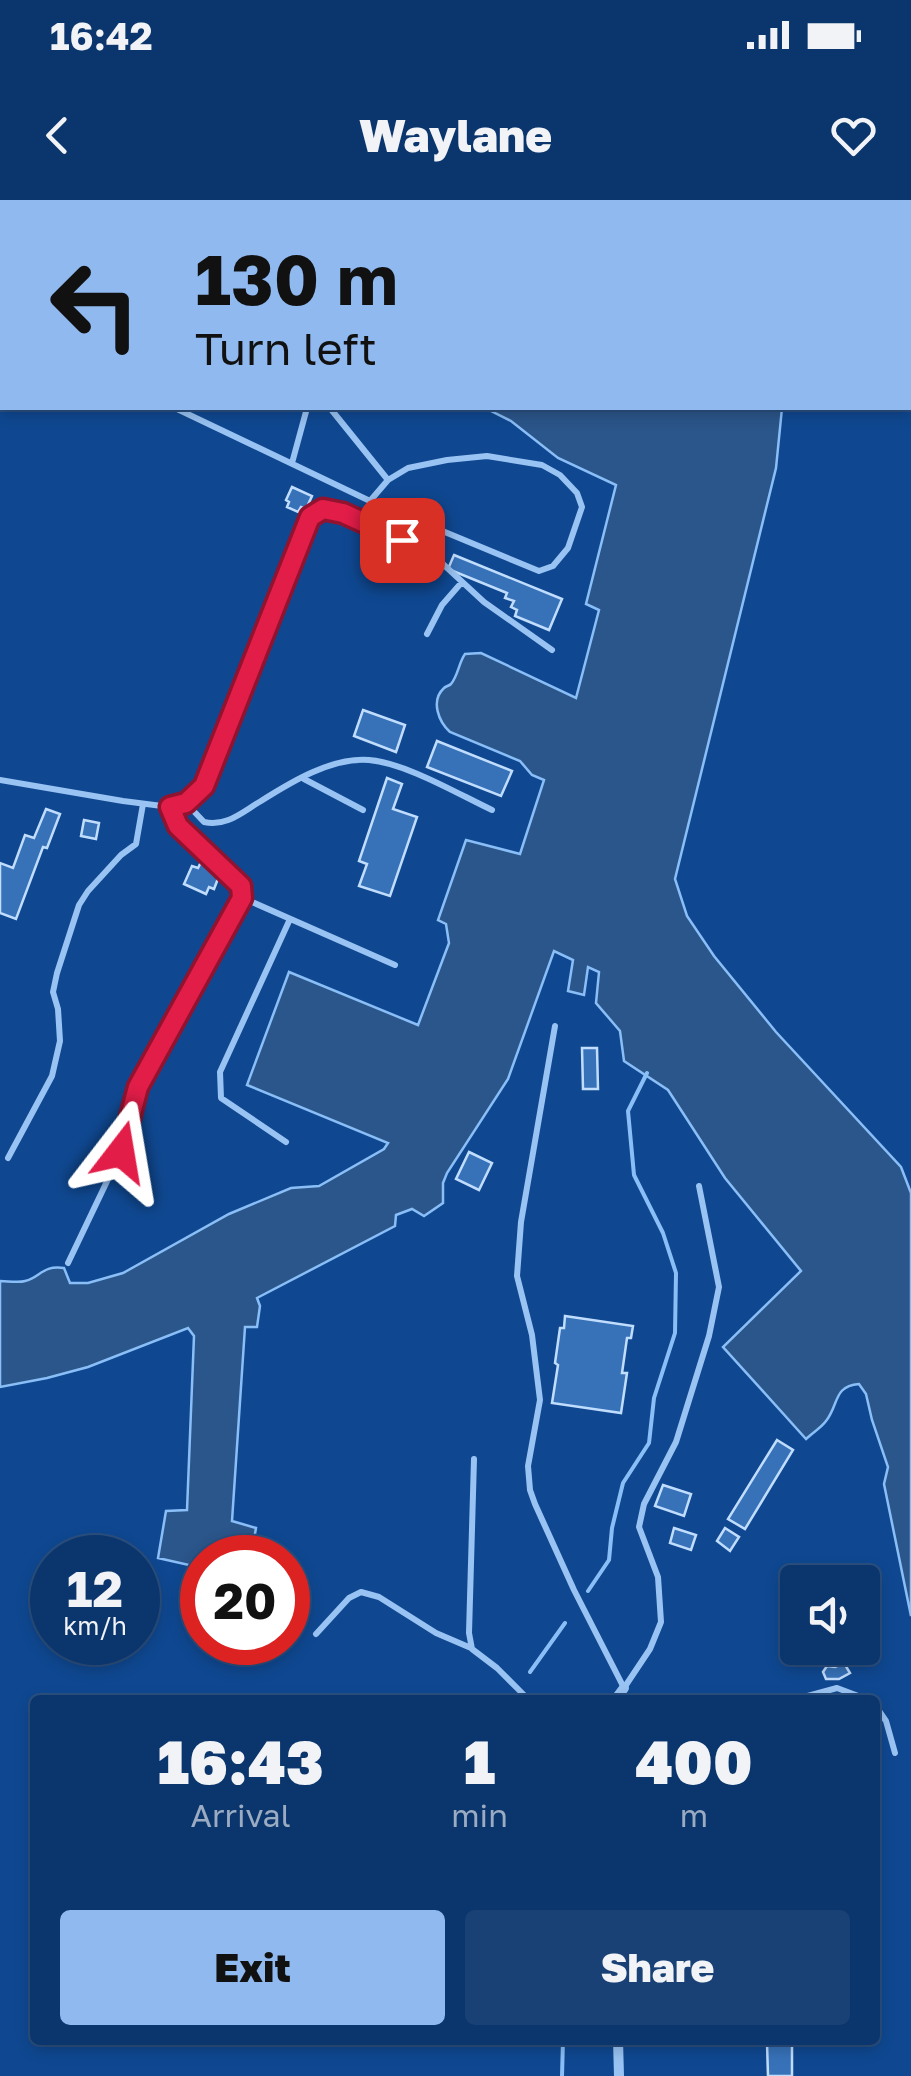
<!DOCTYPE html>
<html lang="en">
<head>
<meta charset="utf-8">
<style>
  :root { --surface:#0b366d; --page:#194175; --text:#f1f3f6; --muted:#9aabc2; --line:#2b5080; --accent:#90b9f0 }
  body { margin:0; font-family:"Golos Text",sans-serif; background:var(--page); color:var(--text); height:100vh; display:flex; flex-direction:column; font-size:38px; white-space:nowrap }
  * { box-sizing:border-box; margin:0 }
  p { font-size:32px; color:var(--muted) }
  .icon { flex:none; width:55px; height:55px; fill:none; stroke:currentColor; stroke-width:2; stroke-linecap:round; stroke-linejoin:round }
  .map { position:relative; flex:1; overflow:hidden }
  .side { position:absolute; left:30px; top:1495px; width:850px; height:350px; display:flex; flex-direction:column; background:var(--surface); border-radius:10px; box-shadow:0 5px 15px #0003,0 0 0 2px var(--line) }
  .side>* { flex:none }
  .hud { position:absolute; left:0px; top:0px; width:912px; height:210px; box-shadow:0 5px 15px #0003,0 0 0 2px var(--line); background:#90b9f0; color:#111; overflow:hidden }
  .tools { position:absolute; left:780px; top:1365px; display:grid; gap:20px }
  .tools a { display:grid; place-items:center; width:100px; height:100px; border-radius:10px; background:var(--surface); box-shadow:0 5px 15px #0003,0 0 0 2px var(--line); font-size:50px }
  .speed { position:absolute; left:30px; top:1335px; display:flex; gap:20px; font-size:50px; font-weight:700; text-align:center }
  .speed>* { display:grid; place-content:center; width:130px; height:130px; border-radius:50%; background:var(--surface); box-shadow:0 5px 15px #0003,0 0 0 2px var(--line); line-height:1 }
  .speed small { font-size:25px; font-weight:400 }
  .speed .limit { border:15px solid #d22; background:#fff; color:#111 }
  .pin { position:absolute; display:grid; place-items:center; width:85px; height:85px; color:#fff; margin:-42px; border-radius:20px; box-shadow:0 5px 15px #0006 }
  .me { position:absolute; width:110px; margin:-55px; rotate:14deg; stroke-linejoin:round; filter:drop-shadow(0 0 8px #0008) }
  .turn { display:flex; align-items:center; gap:35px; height:210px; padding:0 30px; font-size:45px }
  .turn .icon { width:130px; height:130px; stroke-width:2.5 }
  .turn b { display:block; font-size:70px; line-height:85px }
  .eta { display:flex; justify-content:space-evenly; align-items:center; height:170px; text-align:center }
  .eta b { font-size:60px; font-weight:800; line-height:70px }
  .primary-button { display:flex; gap:20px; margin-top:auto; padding:20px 30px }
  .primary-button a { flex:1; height:115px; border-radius:10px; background:var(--accent); color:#111; font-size:40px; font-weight:800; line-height:115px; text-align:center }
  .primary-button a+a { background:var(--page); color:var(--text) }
  .status { display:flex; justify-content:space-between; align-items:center; height:70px; padding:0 50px; background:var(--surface); direction:ltr }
  .status svg { height:28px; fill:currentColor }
  header { display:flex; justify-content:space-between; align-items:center; height:130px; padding:0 30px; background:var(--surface); font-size:45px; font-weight:800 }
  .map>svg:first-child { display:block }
</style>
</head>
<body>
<div class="status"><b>16:42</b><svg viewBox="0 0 49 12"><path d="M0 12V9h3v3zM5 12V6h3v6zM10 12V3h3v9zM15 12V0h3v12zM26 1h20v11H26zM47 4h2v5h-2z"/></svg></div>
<header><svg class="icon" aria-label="back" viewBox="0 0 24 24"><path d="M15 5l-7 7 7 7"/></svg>Waylane<svg class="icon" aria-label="heart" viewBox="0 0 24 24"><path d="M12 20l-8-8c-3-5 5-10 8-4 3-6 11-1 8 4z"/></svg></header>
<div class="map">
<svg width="911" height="1876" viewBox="0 0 911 1876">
  <rect width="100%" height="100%" fill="#0f4891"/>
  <path fill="#2b568b" stroke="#8abef7" stroke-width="2.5" d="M12 0H732V2H15Z
    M485 208H782L776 268 675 679 687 716 714 756 776 832 901 967 911 993V1416L884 1284 888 1267 872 1220 866 1194 859 1184C833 1186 839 1205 826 1221 821 1228 812 1233 806 1239L723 1147 801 1071 725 978 668 890 624 861 620 831 596 803 599 772 588 767 584 795 568 791 573 760 554 751 508 879 447 973 443 983V1003L424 1016 412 1009 396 1015 395 1026 257 1098 260 1106 257 1127H245L232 1321 256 1328 251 1357 202 1358V1368L158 1358 166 1311 187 1310 194 1136 188 1128 88 1167 47 1178 0 1187V1081C7 1081 19 1083 25 1081 41 1077 42 1065 64 1068L70 1083H88L123 1073 229 1014 291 988 319 986 384 949 388 943 247 885 289 772 418 825 449 743 446 724 438 720 466 640 520 654 544 580 532 575 520 561 450 532C439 522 430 501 444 488 446 486 449 486 451 484 458 476 459 462 465 454L481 453 576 498 599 410 586 404 616 285 558 258 511 221Z"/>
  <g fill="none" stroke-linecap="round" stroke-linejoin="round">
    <path stroke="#8abef7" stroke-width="4" d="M588 1391 609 1360 612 1328 623 1283 649 1243 654 1198 675 1133 676 1073 663 1033 634 975 628 911 647 873
      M530 1472 565 1423
      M562 1876 563 1840"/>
  </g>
  <path fill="#3772b9" stroke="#c1ddfe" stroke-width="2.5" d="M292 287 312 296 306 309 301 307 298 312 287 307 289 302 286 300Z
    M454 355 562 399 549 430 515 416 517 410 511 407 514 401 505 398 507 393 448 369Z
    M363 510 405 525 396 552 354 536Z
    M437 541 512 571 501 596 427 567Z
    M387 578 402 584 393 609 417 617 390 696 359 686 367 664 359 661Z
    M46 609 60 614 47 648 43 647 16 719 0 713V663L13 668 25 635 34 638Z
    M84 620 99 623 96 639 81 636Z
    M201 662 215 668 213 673 219 676 214 689 209 687 206 694 184 684 192 666 198 668Z
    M582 848H597L598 889H583Z
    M469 952 492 963 479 990 456 979Z
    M565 1116 633 1126 631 1138H627L622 1173H627L621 1213 552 1203 558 1165 555 1163 560 1128H564Z
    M777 1240 793 1250 745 1329 728 1319Z
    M663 1285 691 1294 684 1316 655 1306Z
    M674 1328 696 1335 691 1350 670 1343Z
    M725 1328 739 1337 730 1351 717 1341Z
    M844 1463 850 1473 839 1479H826L823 1472 827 1466 835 1467Z
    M767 1843H792V1876H768Z"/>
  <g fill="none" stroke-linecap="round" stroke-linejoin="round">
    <path stroke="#99c3f3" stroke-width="6" d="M0 67 2 69
      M0 93 2 94
      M175 208 370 301 539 371 553 366 568 348 582 307 577 293 560 275 542 265 487 256 447 260 408 268 388 280 370 301
      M330 208 388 280
      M292 263 307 208
      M427 434 442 405 462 382
      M304 579 363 610
      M0 580 123 601 170 607 186 603 204 586 310 317 323 309 343 313 431 353 484 402 552 450
      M186 603 204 622C227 627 242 612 261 601 291 582 332 557 369 560 406 563 458 594 492 610
      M243 698 395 765
      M555 826 521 1022 517 1076 532 1135 540 1200 528 1266 530 1290 535 1304 574 1390 624 1488 650 1449 661 1422 658 1377 639 1327 644 1304 676 1242 709 1136 719 1087 699 986
      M286 942 221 898 220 872 290 719
      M8 958 52 876 60 841 58 809 53 792 57 773 79 705 88 691 121 655 136 644 143 604
      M68 1063 121 952 138 887 243 698 241 686 178 626 170 607
      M474 1259 469 1433 472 1449 497 1468 524 1495 525 1500
      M316 1434 349 1398 361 1392 379 1397 436 1433 471 1448
      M793 1500 837 1488 869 1500
      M875 1505 886 1521 895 1553"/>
    <path stroke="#99c3f3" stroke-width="10" d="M615 1500 624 1488
      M618 1840 619 1876"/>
  </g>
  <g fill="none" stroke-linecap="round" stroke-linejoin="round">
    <defs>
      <path id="route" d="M121 952 138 887 242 698 241 686 178 626 170 607 186 603 204 586 310 317 323 309 343 313 402 340"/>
    </defs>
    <use href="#route" stroke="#92132f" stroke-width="25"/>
    <use href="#route" stroke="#e11d48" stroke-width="18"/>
  </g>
</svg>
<div class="tools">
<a><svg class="icon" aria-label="sound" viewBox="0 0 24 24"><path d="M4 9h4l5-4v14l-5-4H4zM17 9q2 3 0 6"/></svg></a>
</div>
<div class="speed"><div>12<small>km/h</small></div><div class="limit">20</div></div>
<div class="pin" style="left:402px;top:340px;background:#d93025"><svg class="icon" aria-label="arrive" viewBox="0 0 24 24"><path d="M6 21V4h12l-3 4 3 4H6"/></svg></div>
<svg class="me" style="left:121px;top:952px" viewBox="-20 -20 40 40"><path d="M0-17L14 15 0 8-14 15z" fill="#e11d48" stroke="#fff" stroke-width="4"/></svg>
<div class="hud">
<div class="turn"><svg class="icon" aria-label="left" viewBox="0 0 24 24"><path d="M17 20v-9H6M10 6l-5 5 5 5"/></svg><div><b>130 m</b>Turn left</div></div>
</div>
<section class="side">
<div class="eta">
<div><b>16:43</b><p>Arrival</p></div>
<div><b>1</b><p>min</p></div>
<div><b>400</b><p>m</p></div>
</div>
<div class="primary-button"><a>Exit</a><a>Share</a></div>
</section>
</div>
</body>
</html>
